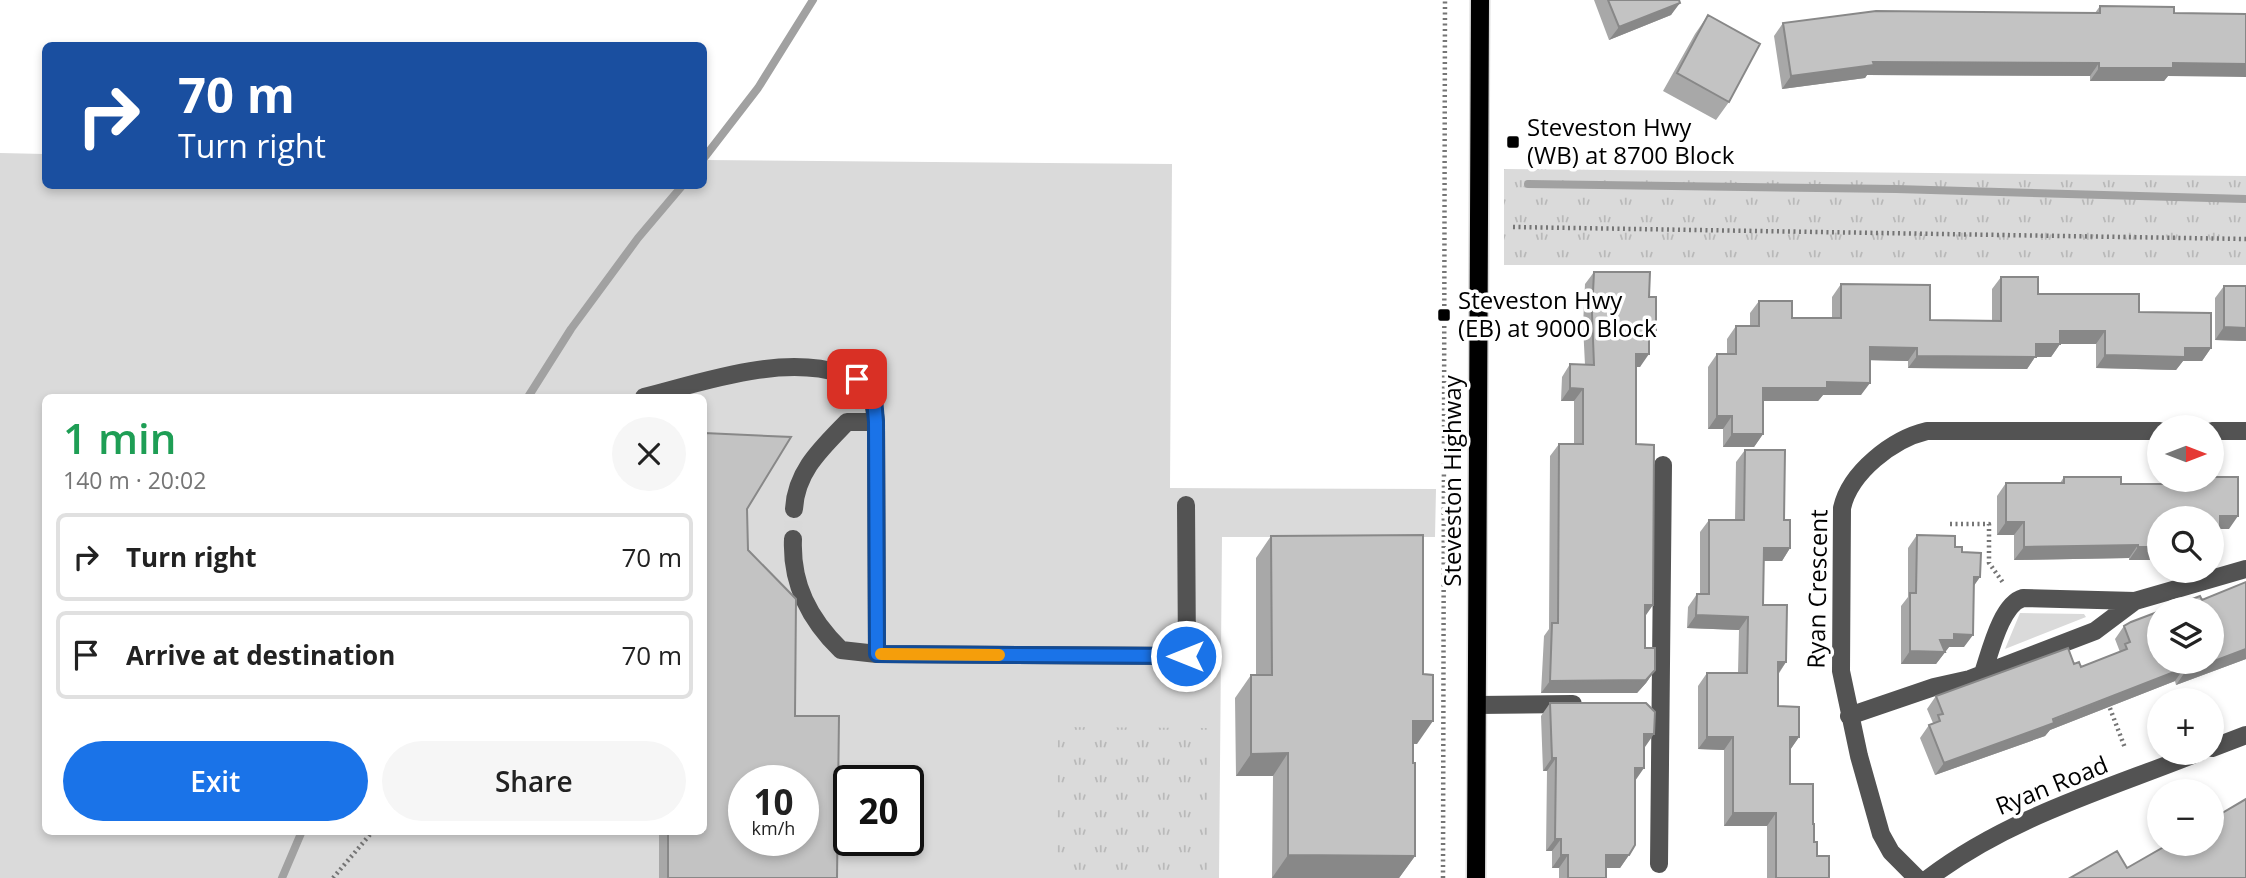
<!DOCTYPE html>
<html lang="en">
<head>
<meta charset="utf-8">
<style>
  :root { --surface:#fff; --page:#f6f6f6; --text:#222; --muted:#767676; --line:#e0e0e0; --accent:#1a73e8 }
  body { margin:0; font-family:"Open Sans",sans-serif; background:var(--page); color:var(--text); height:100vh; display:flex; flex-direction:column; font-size:26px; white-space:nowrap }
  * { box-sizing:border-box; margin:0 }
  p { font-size:23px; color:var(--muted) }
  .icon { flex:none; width:38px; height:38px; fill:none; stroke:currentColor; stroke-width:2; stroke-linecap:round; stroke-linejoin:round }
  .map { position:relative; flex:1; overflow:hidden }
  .panel { position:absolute; left:42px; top:394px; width:665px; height:441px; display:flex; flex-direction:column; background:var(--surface); border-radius:10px; box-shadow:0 4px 10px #0003 }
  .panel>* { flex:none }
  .hud { position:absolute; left:42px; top:42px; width:665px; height:147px; border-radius:10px; box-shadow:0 4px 10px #0003; background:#1a4fa0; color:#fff; overflow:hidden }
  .needle { width:46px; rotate:90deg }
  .controls { position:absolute; left:2147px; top:415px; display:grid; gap:14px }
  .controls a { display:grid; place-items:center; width:77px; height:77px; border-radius:50%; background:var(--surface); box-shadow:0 4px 10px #0003; font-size:35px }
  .speed { position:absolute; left:728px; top:765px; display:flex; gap:14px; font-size:35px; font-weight:700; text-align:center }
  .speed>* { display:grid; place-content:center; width:91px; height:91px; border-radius:50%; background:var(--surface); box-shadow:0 4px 10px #0003; line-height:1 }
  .speed small { font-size:18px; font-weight:400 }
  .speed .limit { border:4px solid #111; border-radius:10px; background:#fff; color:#111 }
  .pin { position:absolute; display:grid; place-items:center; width:60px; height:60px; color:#fff; margin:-30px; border-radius:14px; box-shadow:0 4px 10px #0006 }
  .me { position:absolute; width:77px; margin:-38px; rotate:270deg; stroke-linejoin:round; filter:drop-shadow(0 0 5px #0008) }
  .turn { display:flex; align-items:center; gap:24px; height:147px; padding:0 21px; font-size:32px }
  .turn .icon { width:91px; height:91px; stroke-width:2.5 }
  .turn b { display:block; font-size:49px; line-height:60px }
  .round { display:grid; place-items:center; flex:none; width:74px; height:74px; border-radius:37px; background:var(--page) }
  .overview { display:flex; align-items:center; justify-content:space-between; height:119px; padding:0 21px }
  h1 { font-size:42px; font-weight:600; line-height:52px; color:#1e9e55 }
  .primary-button { display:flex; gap:14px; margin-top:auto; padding:14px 21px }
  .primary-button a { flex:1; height:80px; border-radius:42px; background:var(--accent); color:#fff; font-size:28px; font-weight:600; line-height:80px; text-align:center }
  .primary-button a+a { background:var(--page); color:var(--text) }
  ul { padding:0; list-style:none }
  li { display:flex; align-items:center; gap:21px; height:88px; margin:0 14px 10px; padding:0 7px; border:4px solid var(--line); border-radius:10px }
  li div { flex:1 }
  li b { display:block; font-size:26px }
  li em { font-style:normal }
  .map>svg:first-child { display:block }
</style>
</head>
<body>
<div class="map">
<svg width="2246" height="878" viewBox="0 0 2246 878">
  <defs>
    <pattern id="park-tufts" width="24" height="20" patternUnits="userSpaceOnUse" patternTransform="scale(1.75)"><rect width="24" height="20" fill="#dadada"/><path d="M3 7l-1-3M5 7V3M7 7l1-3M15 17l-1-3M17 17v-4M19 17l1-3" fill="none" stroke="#b9b9b9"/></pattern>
  </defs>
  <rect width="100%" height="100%" fill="#fff"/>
  <path fill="#dadada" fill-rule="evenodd" d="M0 153 45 154 46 186H704V160L1172 164 1170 488 1436 489 1435 537H1222L1219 878H0ZM46 397H704V831H46ZM744 780H803V840H744ZM849 780H908V840H849Z
    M2020 613 2084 614 2086 617 2005 649Z"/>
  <path fill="url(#park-tufts)" d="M1504 169 2246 176V265H1504Z
    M1058 727 1208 728 1207 878H1057Z"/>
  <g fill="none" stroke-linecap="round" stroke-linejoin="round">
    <path stroke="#a1a1a1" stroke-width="8" d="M704 158 758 88 813 0
      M1528 184 1896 189 2246 199
      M528 397 571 329 638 238 682 186
      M282 878 302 831"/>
    <path stroke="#d9d9d9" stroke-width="18" stroke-dasharray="18 9" stroke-linecap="butt" d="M793 539 794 509"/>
    <defs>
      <path id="major" d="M1476 878 1480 0"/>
    </defs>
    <use href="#major" stroke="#dbdbdb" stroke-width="21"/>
    <path stroke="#757575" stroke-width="4.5" stroke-dasharray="2 3.5" stroke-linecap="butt" d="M1513 227 2246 239
      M1950 524H1989V563L2004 584
      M2108 703 2125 748
      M333 878 373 831
      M1443 878 1445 0"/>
    <path stroke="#535353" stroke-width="18" d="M644 397C703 382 782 354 842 374 847 375 854 376 857 379 873 390 874 405 876 422
      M2212 431H2246
      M794 509C796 471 822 448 847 422H876L877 654 1187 656 1186 505
      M793 539C791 584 809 619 841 650L877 654
      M1983 673C1990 653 2001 604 2023 598L2135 601
      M1477 705 1573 704
      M1849 716 1934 687 1970 679 2095 631 2135 601 2246 569
      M2212 748 2246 735
      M1659 864 1663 465
      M1917 878 1891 852 1881 834 1859 756 1841 671 1842 508C1850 472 1893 439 1927 431H2160
      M1929 878C2009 817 2108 789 2200 752"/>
    <use href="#major" stroke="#000" stroke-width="18"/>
  </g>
  <path fill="#a8a8a8" d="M1594 0H1679L1671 15 1609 40Z
    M2100 6 2168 76 2164 81H2090V76L1867 75 1865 78 1782 89 1774 36 1783 23 2095 13Z
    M1708 15 1729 102 1716 120 1663 91 1695 34Z
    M1594 272 1649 340 1640 367H1636V444L1645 617V648L1655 670 1646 683 1637 693H1541L1544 636 1549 629 1550 456 1559 444H1574V401H1561L1562 377 1570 364 1585 365 1583 325 1585 284Z
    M2001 277 2038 294 2139 312 2211 348 2202 361H2183L2176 370 2096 368V344H2060L2051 357H2035L2027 369 1908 368V361L1870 360 1861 395H1823L1818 401H1763V434L1754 447H1723V429H1708V367L1717 354H1727V339L1736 326H1750V313L1759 301 1792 318H1832V297L1841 284 1930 320 1992 321V289Z
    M2224 286 2246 341 2215 340V298Z
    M1745 450 1784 520 1790 548 1782 561H1764L1763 605 1786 662 1778 675V706L1799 737 1790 750V784L1813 824 1817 856 1829 878H1767V826H1724V750L1698 749V686L1707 673H1738L1739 630 1687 628 1688 607 1697 594H1700V532L1709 520H1735L1736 462Z
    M2064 477 2121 484H2175L2178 480H2212L2229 529H2220L2158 553 2154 560H2129V558L2014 560V535H1997V496L2006 483H2060Z
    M747 509 748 550 837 878H659V831H704Z
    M1917 535 1955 547 1962 552 1980 577 1974 585 1964 647H1949L1936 664H1901V606L1908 597V548Z
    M1271 536 1417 744H1413L1415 856 1399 878H1272L1273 776H1236L1235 698 1251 675H1256V558Z
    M2246 582V659L2176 685 2175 681 2050 730 2045 736 1935 775 1920 738 1929 725 1933 723 1927 709 1936 696 2074 664 2081 667 2120 652 2115 639 2124 626 2202 600Z
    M1550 703 1645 747H1644L1635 781 1629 855 1620 868H1606V878H1559V868H1552V851H1546L1547 771H1543L1541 716Z"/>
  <path fill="#888" d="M1680 3 1671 15 1609 40 1619 27Z
    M1873 62 2099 63 2090 76 1867 75 1865 78 1782 89 1791 76Z
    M2173 63 2246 64V77L2168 76 2164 81H2090L2099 68Z
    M2224 327 2246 328V341L2215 340Z
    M1649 330H1656L1647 342Z
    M2060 331H2105L2096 344H2051Z
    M2036 344H2060L2051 357H2035L2027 369 1908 368 1917 356Z
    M1870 347 1917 348 1908 361 1861 360Z
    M2185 348H2211L2202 361H2183L2176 370 2096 368 2105 355Z
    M1636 354H1649L1640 367H1627Z
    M1827 382 1870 383 1861 395H1823L1818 401H1754L1763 388Z
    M1570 388 1583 389 1574 401H1561Z
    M1717 416H1732L1723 429H1708Z
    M1732 434H1763L1754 447H1723Z
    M2220 516H2238L2229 529H2212Z
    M2006 522H2024L2014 535H1997Z
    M2212 540H2220L2212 552Z
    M2138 545 2129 558 2014 560 2024 547Z
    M2160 545V553H2158L2154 560H2129L2138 547Z
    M1764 548H1790L1782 561H1755Z
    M1974 577H1980L1971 590Z
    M1645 605H1653L1644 618Z
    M1696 615 1748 617 1739 630 1687 628Z
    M1954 634 1973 635 1964 647H1949L1936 664H1901L1910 651Z
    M2246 649V659L2176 685 2185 672Z
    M1778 662H1786L1777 675Z
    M2184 668 2175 681 2050 730 2045 736 1935 775 1944 763Z
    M1655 670 1646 683 1637 693H1541L1550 681Z
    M1413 721H1433L1417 744 1398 743Z
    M1644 734H1654L1645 747H1635Z
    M1707 737H1733L1724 750 1698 749Z
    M1790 737H1799L1790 750Z
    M1288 753 1273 776H1236L1251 754Z
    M1552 758H1556L1547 771H1543Z
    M1635 768H1644L1635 781Z
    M1733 813H1776L1767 826H1724Z
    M1555 839H1561L1552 851H1546Z
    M1288 855 1415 856 1399 878H1272Z
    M1561 855H1568L1559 868H1552Z
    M1606 855H1629L1620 868H1597Z"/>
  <path fill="#c3c3c3" stroke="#888" stroke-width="2" fill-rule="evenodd" d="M1608 0H1679L1680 3 1619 27Z
    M2100 6 2174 7V13L2246 14V64L2173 63V68H2099V63L1873 62 1874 65 1791 76 1783 23 1876 11 2100 13Z
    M1708 15 1760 44 1729 102 1677 73Z
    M1594 272H1650L1649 297H1656V330H1649V354H1636V444L1654 445 1653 605H1645V648H1655V670L1646 680 1550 681 1552 623H1558L1559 444H1583V389L1570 388V364L1594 365 1592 313Z
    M2001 277H2038V294H2139V312L2211 313V348H2185V357L2105 355V331H2060V344H2036V357L1917 356V348L1870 347V383L1827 382V388H1763V434H1732V416H1717V354H1736V326H1759V301H1792V318H1841V284L1930 285V320L2001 321Z
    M2224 286H2246V328L2224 327Z
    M704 433 791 437 747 509 748 550 796 599 795 716H839L837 878H668V831H704ZM744 780H803V840H744Z
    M1745 450H1785L1784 520H1790V548H1764L1763 605H1787L1786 662H1778V706L1799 707V737H1790V784H1813V824H1814V842H1817V856H1829V878H1776V813H1733V737H1707V673H1747L1748 617 1696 615 1697 594H1709V520H1744Z
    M2064 477H2121V484H2180V480H2212V477H2238V516H2220V540H2212V518H2160V547H2138V545L2024 547V522H2006V483H2064Z
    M1423 535V674L1433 675V721H1413V763H1415V856L1288 855V753L1251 754V675H1272L1271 536Z
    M1917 535 1955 536V547H1962V552L1981 553 1980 577H1974L1973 635 1954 634V640H1940L1945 652 1910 651V593H1916Z
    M2246 582V649L2185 672 2184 668 2053 719 2054 723 1944 763 1929 725 1940 721 1938 715 1943 714 1936 696 2068 648 2074 664 2079 662 2081 667 2127 649 2125 644 2130 642 2124 626 2131 622 2160 611V662H2212V609H2166L2200 596 2202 600Z
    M1550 703H1646L1655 712 1654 734H1644V768H1635V845L1629 855H1606V878H1568V855H1561V839H1555L1556 758H1552Z
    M2246 799V878H2070L2117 851 2127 868 2169 844H2212V819Z"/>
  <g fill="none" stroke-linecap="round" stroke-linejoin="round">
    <defs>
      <path id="route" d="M857 379 874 398 876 422 877 654 1186 656"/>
    </defs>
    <use href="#route" stroke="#114b97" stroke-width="18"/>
    <use href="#route" stroke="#1a73e8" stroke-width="12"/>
    <path stroke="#f59e0b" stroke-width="12" d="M881 654 999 655"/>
  </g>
  <g fill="#000" stroke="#fff" stroke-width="2.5">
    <rect x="1506" y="135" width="14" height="14" rx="3.5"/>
    <rect x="1437" y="308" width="14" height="14" rx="3.5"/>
  </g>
  <g text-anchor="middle" stroke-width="7" stroke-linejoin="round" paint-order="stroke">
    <g font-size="24" fill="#000" stroke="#fff" text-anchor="start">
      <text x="1527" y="136">Steveston Hwy<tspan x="1527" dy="28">(WB) at 8700 Block</tspan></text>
      <text x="1458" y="309">Steveston Hwy<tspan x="1458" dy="28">(EB) at 9000 Block</tspan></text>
    </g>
    <g font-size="24" fill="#000" stroke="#fff">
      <text transform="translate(1453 481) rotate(-90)" y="8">Steveston Highway</text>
      <text transform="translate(1818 589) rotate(-89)" y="8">Ryan Crescent</text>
      <text transform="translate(2052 786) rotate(-22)" y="8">Ryan Road</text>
    </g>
  </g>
</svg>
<div class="controls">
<a><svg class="needle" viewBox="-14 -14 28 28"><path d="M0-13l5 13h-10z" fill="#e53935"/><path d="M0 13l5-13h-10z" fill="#767676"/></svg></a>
<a><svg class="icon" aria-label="search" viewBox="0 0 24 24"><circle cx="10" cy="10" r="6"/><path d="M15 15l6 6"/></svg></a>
<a><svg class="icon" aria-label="layers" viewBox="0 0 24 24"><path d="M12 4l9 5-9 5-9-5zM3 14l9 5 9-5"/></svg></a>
<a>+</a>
<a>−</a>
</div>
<div class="speed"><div>10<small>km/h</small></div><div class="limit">20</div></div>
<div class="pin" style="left:857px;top:379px;background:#d93025"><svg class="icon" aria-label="arrive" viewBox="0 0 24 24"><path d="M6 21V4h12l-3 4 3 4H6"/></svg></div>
<svg class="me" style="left:1186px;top:656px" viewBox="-20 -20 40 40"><circle r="17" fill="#1a73e8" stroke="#fff" stroke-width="3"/><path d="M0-11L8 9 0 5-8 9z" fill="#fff"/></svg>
<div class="hud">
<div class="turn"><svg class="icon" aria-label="right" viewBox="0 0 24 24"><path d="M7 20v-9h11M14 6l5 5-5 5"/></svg><div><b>70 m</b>Turn right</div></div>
</div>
<section class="panel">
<div class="overview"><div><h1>1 min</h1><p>140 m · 20:02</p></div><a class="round"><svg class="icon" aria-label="close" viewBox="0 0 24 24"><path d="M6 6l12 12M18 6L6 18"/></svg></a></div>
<ul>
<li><svg class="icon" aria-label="right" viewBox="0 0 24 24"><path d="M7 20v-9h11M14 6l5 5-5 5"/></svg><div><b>Turn right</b></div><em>70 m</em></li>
<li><svg class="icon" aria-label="arrive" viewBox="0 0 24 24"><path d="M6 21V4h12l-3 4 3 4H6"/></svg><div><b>Arrive at destination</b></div><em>70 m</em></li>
</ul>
<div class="primary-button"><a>Exit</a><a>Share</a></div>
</section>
</div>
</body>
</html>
